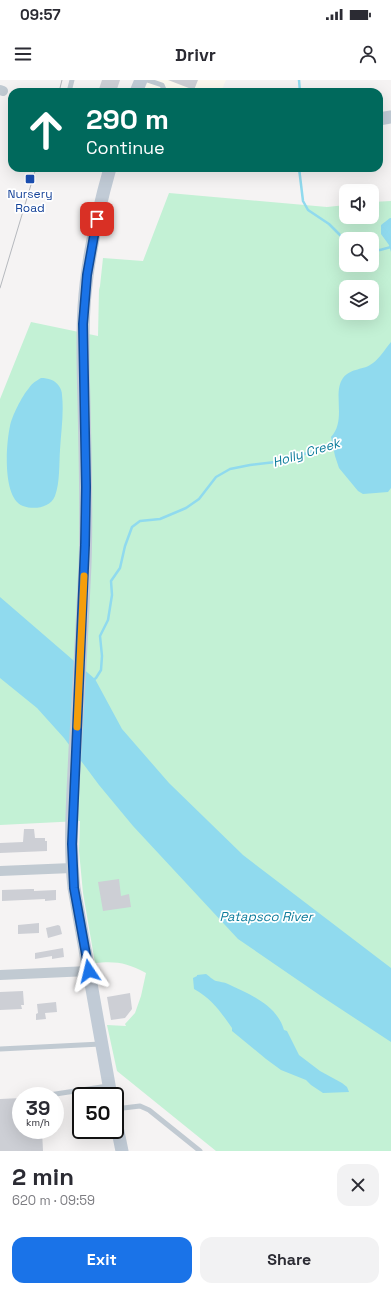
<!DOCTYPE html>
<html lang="en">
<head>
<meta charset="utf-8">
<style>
  :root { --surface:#fff; --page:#f2f2f3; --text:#2b2b33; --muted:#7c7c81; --accent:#1a73e8 }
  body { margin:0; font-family:"Space Grotesk",sans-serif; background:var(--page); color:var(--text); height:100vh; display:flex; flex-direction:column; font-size:15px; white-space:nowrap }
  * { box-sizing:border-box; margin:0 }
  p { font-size:13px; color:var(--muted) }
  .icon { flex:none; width:22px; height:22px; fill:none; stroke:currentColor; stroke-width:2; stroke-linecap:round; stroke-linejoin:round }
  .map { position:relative; height:1071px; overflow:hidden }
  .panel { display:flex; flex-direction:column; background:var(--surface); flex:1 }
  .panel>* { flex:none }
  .guide { position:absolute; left:8px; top:8px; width:375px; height:84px; border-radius:12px; box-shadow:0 4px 16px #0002; background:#00695c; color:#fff; overflow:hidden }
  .buttons { position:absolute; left:339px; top:104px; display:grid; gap:8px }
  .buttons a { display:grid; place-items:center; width:40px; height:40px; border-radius:8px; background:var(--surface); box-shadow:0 4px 16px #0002; font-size:20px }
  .speed { position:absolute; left:12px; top:1007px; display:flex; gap:8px; font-size:20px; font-weight:700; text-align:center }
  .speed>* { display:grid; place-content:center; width:52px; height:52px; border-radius:50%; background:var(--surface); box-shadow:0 4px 16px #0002; line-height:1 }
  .speed small { font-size:10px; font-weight:400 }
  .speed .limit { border:2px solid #111; border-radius:6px; background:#fff; color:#111 }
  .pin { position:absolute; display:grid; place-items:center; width:34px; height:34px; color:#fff; margin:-17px; border-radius:8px; box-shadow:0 2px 6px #0006 }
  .me { position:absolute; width:44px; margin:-22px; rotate:350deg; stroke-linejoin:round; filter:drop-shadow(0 0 3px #0008) }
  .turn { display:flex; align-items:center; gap:14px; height:84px; padding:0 12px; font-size:18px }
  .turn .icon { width:52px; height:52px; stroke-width:2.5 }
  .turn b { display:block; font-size:28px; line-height:34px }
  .round { display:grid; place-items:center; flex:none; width:42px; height:42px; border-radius:12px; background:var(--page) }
  .headline { display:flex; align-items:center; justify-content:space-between; height:68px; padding:0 12px }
  h1 { font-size:24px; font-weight:700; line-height:30px }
  .primary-button { display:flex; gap:8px; margin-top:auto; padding:8px 12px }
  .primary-button a { flex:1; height:46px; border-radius:12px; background:var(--accent); color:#fff; font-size:16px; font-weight:700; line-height:46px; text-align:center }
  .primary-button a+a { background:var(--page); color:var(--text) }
  .status { display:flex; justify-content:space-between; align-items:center; height:28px; padding:0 20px; background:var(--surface); direction:ltr }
  .status svg { height:11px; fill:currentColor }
  header { display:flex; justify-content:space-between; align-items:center; height:52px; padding:0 12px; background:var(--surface); font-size:18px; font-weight:700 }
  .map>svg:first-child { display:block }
</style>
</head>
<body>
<div class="status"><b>09:57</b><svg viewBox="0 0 49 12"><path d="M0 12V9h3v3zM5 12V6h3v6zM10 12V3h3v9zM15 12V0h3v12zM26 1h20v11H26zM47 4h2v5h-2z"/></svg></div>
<header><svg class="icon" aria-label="menu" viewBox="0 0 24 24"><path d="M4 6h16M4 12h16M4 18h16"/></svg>Drivr<svg class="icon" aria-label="person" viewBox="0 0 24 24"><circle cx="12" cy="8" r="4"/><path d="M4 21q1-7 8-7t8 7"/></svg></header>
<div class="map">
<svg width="391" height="1071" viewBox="0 0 391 1071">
  <rect width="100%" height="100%" fill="#f5f3f3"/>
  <path fill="#fdf9ef" d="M148 0H226L221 12H144Z"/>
  <path fill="#c3f1d5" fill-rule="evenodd" d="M169 113 327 127 346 125V137H372V122L391 121V1071H216L117 991 107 945 126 946 125 944 135 933 141 916 146 893C127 883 117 881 95 883L83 813 79 771 80 741 0 745V319L31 242 98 256 99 210 100 206 103 178 143 181ZM346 159H372V185H346ZM346 207H372V233H346Z"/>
  <path fill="#90daee" d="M390 138H391V172L389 165 381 154V145Z
    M391 262V408L388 412 363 414 358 411 339 388 335 376 331 357C347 340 332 313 343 298 352 287 363 291 373 283 380 278 385 269 391 262Z
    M41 298C48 298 55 300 59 306 61 309 62 312 62 315 64 333 61 352 60 370 59 384 60 402 55 416 50 428 34 430 23 426 2 418 6 364 10 346 12 336 22 316 29 308 32 303 36 301 41 298Z
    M0 517 95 599 122 649 169 703 243 775 391 888V962L321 916 238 859 133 746 99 705 64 658 37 628 0 598Z
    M206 894C209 896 213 900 216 901 220 902 224 902 228 904 249 914 277 925 284 950L287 951 299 975 320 991 342 1003 347 1007 349 1012 323 1013 311 1005 306 1000 281 990 266 979 232 951V948C220 931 212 919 194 909L193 898 197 896V895Z"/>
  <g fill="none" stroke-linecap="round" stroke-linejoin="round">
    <path stroke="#90daee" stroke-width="2.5" d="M299 0 300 12
      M299 88 303 121 308 130 329 144 346 161
      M372 170H380L391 167
      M92 601 96 598 101 590 102 576 100 556 108 540 112 515 111 501 120 488 125 466 132 447 140 441 160 439 186 428 199 419 216 397 230 389 250 385 284 381 336 363"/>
  </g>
  <path fill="#cdcfd5" d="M102 0H120L116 12H98Z
    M168 0H198L194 10Z
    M24 749H34L35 758H45V761H47V771L0 773V763L23 762Z
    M119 799 121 816 129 814 131 827 103 831 98 802Z
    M31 809H34V811L56 810V820L45 821V819L2 821V810Z
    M39 843V853L18 854V845Z
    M58 845 60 846 62 854 48 858 46 848Z
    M63 868 64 877 52 879V876L35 879V873Z
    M23 911 24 925H21L22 929 0 930V912Z
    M130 913 132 929 125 938 111 940 107 917Z
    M56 922 57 932 45 933 46 939 36 940V934L38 933 37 924Z
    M21 1018V1050H42L43 1071H0V1019Z"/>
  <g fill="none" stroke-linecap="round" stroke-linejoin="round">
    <path stroke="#c1cad2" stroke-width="5" d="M147 0 162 5 165 12
      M69 12 72 0
      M0 969 101 964
      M49 1015 108 1006
      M115 1029 140 1026 149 1030 200 1071"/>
    <path stroke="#c1cad2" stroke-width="10" d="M0 10 3 11
      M0 791 72 788
      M0 895 89 891"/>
    <path stroke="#c1cbd6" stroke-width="13" d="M136 12 141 0
      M379 39 391 37
      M110 88C97 134 87 180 84 227 82 259 83 290 84 322 85 376 87 431 85 485 82 547 79 609 75 670 73 716 69 763 74 808L111 1016
      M115 1037 122 1071"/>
    <path stroke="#b5b8bd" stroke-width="1" d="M59 12 62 0
      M0 208 36 88"/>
  </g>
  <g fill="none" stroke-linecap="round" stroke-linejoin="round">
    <defs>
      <path id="route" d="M89 891 74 808 72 764 85 465 86 407 83 244 87 195 97 139"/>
    </defs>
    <use href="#route" stroke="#114b97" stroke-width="10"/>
    <use href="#route" stroke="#1a73e8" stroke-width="7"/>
    <path stroke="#f59e0b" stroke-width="7" d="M77 647 84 496"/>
  </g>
  <rect fill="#1a4fb4" stroke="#fff" stroke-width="1.5" x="25" y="94" width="10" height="10" rx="2"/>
  <g text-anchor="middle" stroke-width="3.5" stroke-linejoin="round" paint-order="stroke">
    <g font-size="12" fill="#164399" stroke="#fff">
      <text x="30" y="118">Nursery<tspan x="30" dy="14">Road</tspan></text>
    </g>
    <g font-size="13" font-style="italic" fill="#0c7c9b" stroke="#fff">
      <text transform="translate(306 372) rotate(-17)" y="5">Holly Creek</text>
      <text x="266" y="841">Patapsco River</text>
    </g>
  </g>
</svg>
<div class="buttons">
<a><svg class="icon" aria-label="sound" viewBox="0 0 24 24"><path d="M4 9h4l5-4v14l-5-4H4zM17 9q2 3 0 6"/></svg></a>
<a><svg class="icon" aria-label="search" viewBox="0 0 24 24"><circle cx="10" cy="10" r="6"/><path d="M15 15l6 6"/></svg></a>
<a><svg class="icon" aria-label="layers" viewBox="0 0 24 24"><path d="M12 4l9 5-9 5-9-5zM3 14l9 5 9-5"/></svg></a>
</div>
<div class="speed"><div>39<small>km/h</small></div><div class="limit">50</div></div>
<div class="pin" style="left:97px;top:139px;background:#d93025"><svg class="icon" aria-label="arrive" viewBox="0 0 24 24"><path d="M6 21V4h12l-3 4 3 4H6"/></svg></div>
<svg class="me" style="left:89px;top:891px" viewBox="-20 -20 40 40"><path d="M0-17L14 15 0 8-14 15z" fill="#1a73e8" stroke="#fff" stroke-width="4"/></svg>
<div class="guide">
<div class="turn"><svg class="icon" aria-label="ahead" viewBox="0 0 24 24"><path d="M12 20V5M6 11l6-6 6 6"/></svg><div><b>290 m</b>Continue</div></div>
</div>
</div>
<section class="panel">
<div class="headline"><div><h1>2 min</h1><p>620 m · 09:59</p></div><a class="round"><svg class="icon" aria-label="close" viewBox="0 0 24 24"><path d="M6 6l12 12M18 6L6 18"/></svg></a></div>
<div class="primary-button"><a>Exit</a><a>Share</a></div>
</section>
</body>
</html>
